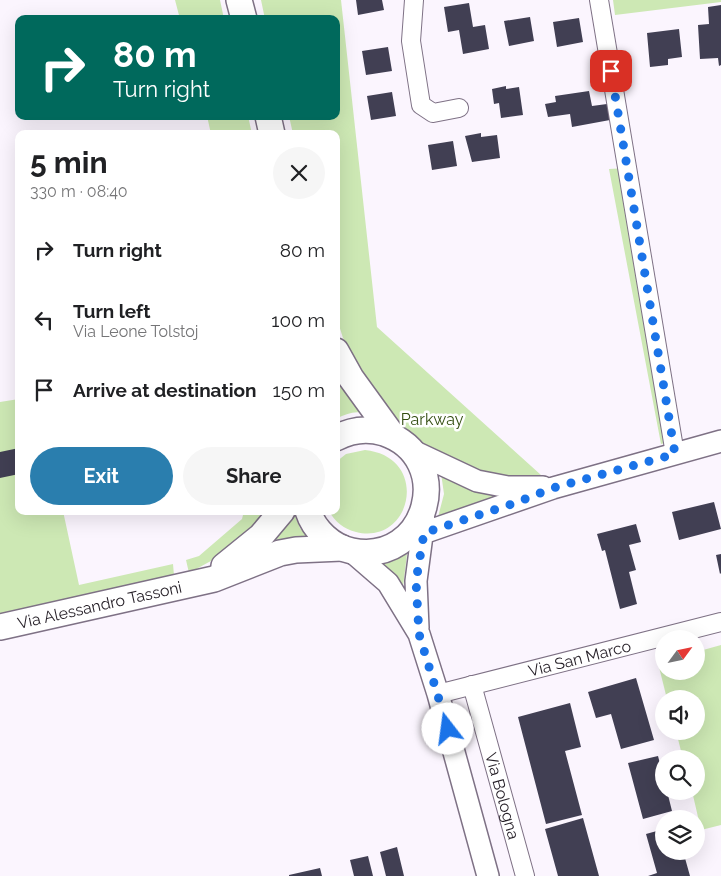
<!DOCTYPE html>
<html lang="en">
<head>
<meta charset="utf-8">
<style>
  :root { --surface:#fff; --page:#f6f6f6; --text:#202124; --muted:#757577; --accent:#2a7eae }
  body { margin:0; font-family:Raleway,sans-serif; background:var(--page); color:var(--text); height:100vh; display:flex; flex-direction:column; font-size:19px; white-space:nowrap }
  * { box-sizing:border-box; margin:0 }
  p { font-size:16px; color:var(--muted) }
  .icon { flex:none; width:28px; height:28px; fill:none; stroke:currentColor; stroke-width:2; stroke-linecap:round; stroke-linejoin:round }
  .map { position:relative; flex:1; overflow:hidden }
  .details { position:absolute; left:15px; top:130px; width:325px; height:385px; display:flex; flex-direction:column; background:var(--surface); border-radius:10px; box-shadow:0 5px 20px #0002 }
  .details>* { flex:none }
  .top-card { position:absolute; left:15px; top:15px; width:325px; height:105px; border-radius:10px; box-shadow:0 5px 20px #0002; background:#00695c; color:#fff; overflow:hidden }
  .needle { width:32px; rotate:57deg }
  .controls { position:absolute; left:655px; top:630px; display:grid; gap:10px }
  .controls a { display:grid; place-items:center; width:50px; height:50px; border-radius:50%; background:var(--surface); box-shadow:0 5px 20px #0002; font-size:25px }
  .pin { position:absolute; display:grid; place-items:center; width:42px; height:42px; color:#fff; margin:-21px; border-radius:10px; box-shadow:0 2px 8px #0006 }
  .me { position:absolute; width:55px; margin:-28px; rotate:345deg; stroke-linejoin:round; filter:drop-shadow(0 0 4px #0008) }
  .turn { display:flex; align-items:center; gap:18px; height:105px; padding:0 15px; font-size:22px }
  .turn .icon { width:65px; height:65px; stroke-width:2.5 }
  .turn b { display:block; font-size:35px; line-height:42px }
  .round { display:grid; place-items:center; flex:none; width:52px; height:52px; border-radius:26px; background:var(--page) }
  .head { display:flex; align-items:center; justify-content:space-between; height:85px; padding:0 15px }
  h1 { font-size:30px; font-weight:700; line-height:38px }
  .primary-button { display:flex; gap:10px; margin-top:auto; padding:10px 15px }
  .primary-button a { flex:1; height:58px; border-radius:30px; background:var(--accent); color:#fff; font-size:20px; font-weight:700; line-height:58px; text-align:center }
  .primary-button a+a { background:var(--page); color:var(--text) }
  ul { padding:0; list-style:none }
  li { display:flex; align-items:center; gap:15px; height:70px; padding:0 15px }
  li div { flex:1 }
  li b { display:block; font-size:19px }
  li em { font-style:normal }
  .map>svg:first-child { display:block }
</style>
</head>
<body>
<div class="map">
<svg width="721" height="876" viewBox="0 0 721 876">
  <rect width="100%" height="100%" fill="#fbf5fe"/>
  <path fill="#cde8b4" d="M175 0H220L224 19H180Z
    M261 0H341L377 327 541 475 532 480H503L410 444 373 394 357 361 343 338 336 316V134H293L289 116H336V19H265Z
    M613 0H721V2L615 15Z
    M207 116H248L252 134H211Z
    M627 168 673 441 661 444 609 169Z
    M336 374 366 414C356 410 346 414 336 419Z
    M19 399V511H63L79 585 173 564 175 587 0 627V402Z
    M365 450C431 457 412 546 356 532 344 529 335 522 329 511H336V462L346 454Z
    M441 473 510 496 438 517 444 494Z
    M244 511H267L252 534 229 551 189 573 186 560 199 556 242 519Z
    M293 511 300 528 311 542 283 546 268 542Z
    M407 554 403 587 399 580 383 564Z
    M721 645V825L701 830 692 791H696V759H683L676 731H696V699H667L658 663 664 661V671H696V652Z"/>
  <path fill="#413f53" d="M356 0H382L384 10 358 15Z
    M469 3 473 27 485 25 489 49 463 54 459 30 448 32 444 7Z
    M721 5V65L719 66 718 58 700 59 698 25 709 24 708 7Z
    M530 17 534 41 509 46 504 21Z
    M579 18 583 42 557 47 553 22Z
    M679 29 682 57 668 59V65L650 67 647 33Z
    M388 47 392 71 366 75 362 51Z
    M506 86V89L519 87 523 115 501 118 499 103 494 104 492 89Z
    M589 91 592 106 607 104 610 120 572 127 570 114 548 117 545 104 556 102 555 96Z
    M392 92 396 116 371 120 367 96Z
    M481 133V137L497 135 500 158 472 162 465 136Z
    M453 141 457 166 432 170 428 145Z
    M19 448V474L0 478V452Z
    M714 502 721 529 679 540 672 512Z
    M636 524 641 542 629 545 636 570 629 572 637 604 620 609 605 550 602 551 597 534Z
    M721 554V573L720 574 716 555Z
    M636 678 654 740 621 749 611 714 596 718 588 692Z
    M570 703 581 747 565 751 582 815 546 824 518 717Z
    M658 756 664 779V791H667L672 811 643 819 628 763Z
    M583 818 599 876H558L545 829Z
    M664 829V851H683L690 876H648L657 873 646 834Z
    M397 847 404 876H386L380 852Z
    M368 856 373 876H354L350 860Z
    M320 868 322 876H289V875Z"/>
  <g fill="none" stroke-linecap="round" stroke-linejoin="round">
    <defs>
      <g id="minor">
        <path d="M414 0 411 41 421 105 433 113 459 108"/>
        <path d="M599 0 675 454"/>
        <path id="s1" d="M472 685 525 876"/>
        <path id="s2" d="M438 694 721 622"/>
      </g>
      <path id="tertiary" d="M411 450 477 481 508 487H543
        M403 540 553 488 721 441
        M351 551 388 583 419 634 438 694 488 876
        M418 628 416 581 424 520"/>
      <g id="secondary">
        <path d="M239 0 244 19"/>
        <path d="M268 116 272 134"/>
        <path d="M336 351 351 378 393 436"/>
        <path d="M308 511C314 530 332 547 352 551 428 566 457 458 384 433 368 428 351 430 336 438"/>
        <path d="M224 566 261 536 282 511"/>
        <path id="s3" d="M0 627 214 579 280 553 296 550 342 548"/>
      </g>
    </defs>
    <use href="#minor" stroke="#7e7185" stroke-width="20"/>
    <use href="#tertiary" stroke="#7e7185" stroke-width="24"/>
    <use href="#secondary" stroke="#7e7185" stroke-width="28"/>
    <use href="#minor" stroke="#fff" stroke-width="18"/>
    <use href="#tertiary" stroke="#fff" stroke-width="21"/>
    <use href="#secondary" stroke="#fff" stroke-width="25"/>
  </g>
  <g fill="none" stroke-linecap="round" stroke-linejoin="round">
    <path stroke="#1a73e8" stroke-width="9" stroke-dasharray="0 16.2" d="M448 729 419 634 416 581 424 533 515 503 553 488 675 454 611 71"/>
  </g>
  <g text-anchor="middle" stroke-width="5" stroke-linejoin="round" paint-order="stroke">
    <g font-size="16" fill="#344e12" stroke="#fff">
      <text x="432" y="425">Parkway</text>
    </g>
    <g font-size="16" fill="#251f27" stroke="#fff">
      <text dy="6" stroke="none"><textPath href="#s3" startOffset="102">Via Alessandro Tassoni</textPath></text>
      <text dy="6" stroke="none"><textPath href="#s2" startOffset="146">Via San Marco</textPath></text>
      <text dy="6" stroke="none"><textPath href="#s1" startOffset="115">Via Bologna</textPath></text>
    </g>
  </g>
</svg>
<div class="controls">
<a><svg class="needle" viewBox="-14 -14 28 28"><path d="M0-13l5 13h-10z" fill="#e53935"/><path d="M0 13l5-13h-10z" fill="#757577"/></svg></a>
<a><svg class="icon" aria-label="sound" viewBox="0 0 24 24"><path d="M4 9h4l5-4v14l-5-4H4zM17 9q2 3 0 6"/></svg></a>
<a><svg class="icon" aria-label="search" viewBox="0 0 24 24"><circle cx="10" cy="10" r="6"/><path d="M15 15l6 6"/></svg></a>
<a><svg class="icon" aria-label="layers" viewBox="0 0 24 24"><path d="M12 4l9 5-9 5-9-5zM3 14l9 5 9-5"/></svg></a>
</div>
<div class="pin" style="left:611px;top:71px;background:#d93025"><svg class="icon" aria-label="arrive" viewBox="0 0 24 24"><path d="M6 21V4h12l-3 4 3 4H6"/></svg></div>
<svg class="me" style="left:448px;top:729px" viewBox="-20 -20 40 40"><circle r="19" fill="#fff"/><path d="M0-13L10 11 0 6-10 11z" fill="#1a73e8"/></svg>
<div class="top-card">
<div class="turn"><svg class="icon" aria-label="right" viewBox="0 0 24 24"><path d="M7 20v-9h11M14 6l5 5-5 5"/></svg><div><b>80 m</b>Turn right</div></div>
</div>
<section class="details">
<div class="head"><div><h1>5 min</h1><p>330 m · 08:40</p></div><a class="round"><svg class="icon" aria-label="close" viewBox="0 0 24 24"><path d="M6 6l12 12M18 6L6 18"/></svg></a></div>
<ul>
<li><svg class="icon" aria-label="right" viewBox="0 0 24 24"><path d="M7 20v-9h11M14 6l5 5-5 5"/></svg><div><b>Turn right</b></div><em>80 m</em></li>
<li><svg class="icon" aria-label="left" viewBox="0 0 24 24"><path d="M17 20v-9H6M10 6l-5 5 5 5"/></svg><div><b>Turn left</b><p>Via Leone Tolstoj</p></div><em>100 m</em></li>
<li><svg class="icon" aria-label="arrive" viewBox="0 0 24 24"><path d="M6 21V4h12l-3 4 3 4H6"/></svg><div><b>Arrive at destination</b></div><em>150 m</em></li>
</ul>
<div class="primary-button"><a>Exit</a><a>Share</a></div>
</section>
</div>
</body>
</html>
